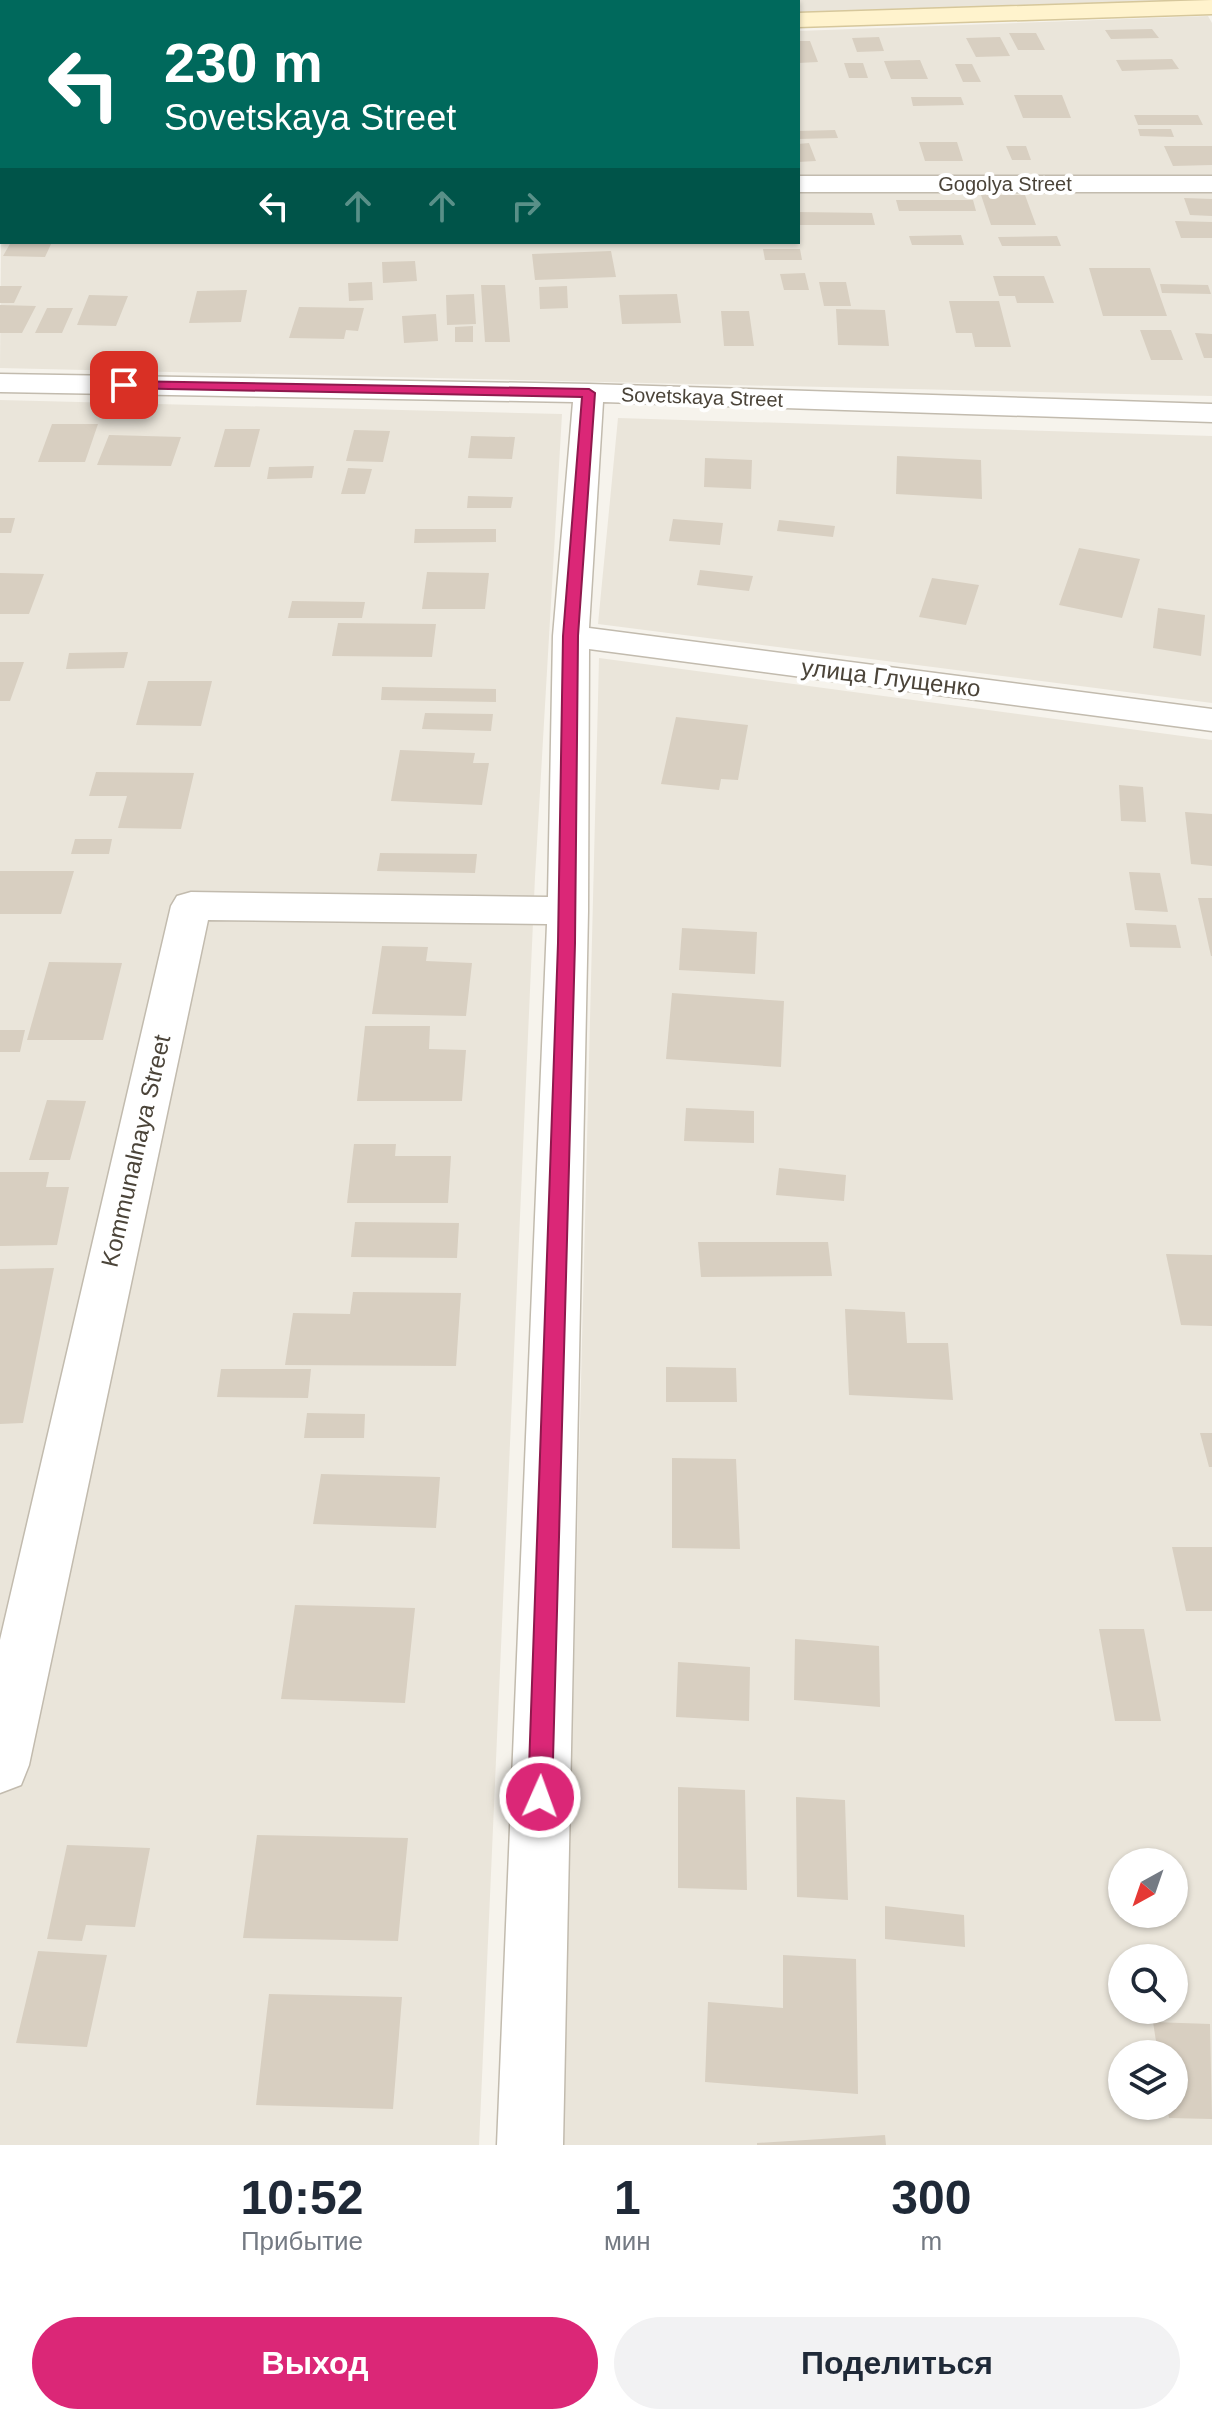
<!DOCTYPE html>
<html lang="ru">
<head>
<meta charset="utf-8">
<style>
  :root { --surface:#fff; --page:#f2f2f3; --text:#1f2937; --muted:#747a83; --accent:#db2777 }
  body { margin:0; font-family:Helvetica,sans-serif; background:var(--page); color:var(--text); height:100vh; display:flex; flex-direction:column; font-size:30px; white-space:nowrap }
  * { box-sizing:border-box; margin:0 }
  p { font-size:26px; color:var(--muted) }
  .icon { flex:none; width:44px; height:44px; fill:none; stroke:currentColor; stroke-width:2; stroke-linecap:round; stroke-linejoin:round }
  .map { position:relative; height:2145px; overflow:hidden }
  .side { display:flex; flex-direction:column; background:var(--surface); flex:1 }
  .side>* { flex:none }
  .guide { position:absolute; left:0px; top:0px; width:800px; height:244px; box-shadow:0 2px 6px #0004; background:#00695c; color:#fff; overflow:hidden }
  .needle { width:52px; rotate:220deg }
  .buttons { position:absolute; left:1108px; top:1848px; display:grid; gap:16px }
  .buttons a { display:grid; place-items:center; width:80px; height:80px; border-radius:50%; background:var(--surface); box-shadow:0 2px 6px #0004; font-size:40px }
  .pin { position:absolute; display:grid; place-items:center; width:68px; height:68px; color:#fff; margin:-34px; border-radius:16px; box-shadow:0 4px 12px #0006 }
  .me { position:absolute; width:88px; margin:-44px; rotate:2deg; stroke-linejoin:round; filter:drop-shadow(0 0 6px #0008) }
  .turn { display:flex; align-items:center; gap:28px; height:168px; padding:0 32px; font-size:36px }
  .turn .icon { width:104px; height:104px; stroke-width:2.5 }
  .turn b { display:block; font-size:56px; line-height:68px }
  .lanes { display:flex; align-items:center; height:76px; padding:0 32px; background:#0003; justify-content:center; gap:40px; direction:ltr }
  .lanes .off { opacity:.35 }
  .eta { display:flex; justify-content:space-evenly; align-items:center; height:136px; text-align:center }
  .eta b { font-size:48px; font-weight:700; line-height:56px }
  .primary-button { display:flex; gap:16px; margin-top:auto; padding:16px 32px }
  .primary-button a { flex:1; height:92px; border-radius:48px; background:var(--accent); color:#fff; font-size:32px; font-weight:700; line-height:92px; text-align:center }
  .primary-button a+a { background:var(--page); color:var(--text) }
  .map>svg:first-child { display:block }
</style>
</head>
<body>
<div class="map">
<svg width="1212" height="2145" viewBox="0 0 1212 2145">
  <rect width="100%" height="100%" fill="#f6f3ec"/>
  <path fill="#eae5da" fill-rule="evenodd" d="M92 0H1201L798 13V2Z
    M1208 16 1212 23V396L0 368 2 123V242H798V31Z
    M0 400 562 414 535 877 479 2145H0Z
    M618 418 1212 436V703L598 624Z
    M599 658 1212 740V2145H562ZM1122 1862H1174V1914H1122ZM1122 1958H1174V2010H1122ZM1122 2054H1174V2106H1122Z"/>
  <path fill="#d8cfc1" d="M1152 29 1159 38 1111 39 1105 30Z
    M1009 33H1036L1045 50H1018Z
    M879 37 884 51 857 52 852 38Z
    M1000 37 1010 56 976 57 966 38Z
    M798 41H810L818 62 798 63Z
    M1172 59 1179 69 1122 71 1116 60Z
    M920 60 928 79H891L884 61Z
    M844 63H863L868 78H849Z
    M955 64H972L981 82H963Z
    M1014 95H1062L1071 118H1023Z
    M911 97H961L964 105 913 106Z
    M1134 115H1198L1203 125H1138Z
    M1138 129H1171L1174 137 1140 136Z
    M835 130 838 138 798 139V131Z
    M919 142H957L963 161H925Z
    M809 143 816 161 798 162V144Z
    M1006 146H1026L1031 160H1012Z
    M1164 146H1212V165L1173 166Z
    M981 195H1025L1036 225H991Z
    M1184 198 1212 199V216L1190 215Z
    M896 200H973L976 211H899Z
    M798 212 872 213 875 225H798Z
    M1175 221 1212 222V238H1181Z
    M961 235 964 245H912L909 236Z
    M1057 236 1061 246H1002L998 237Z
    M11 242H52L45 257 3 256Z
    M763 249H800L802 260H765Z
    M611 251 616 277 535 280 532 254Z
    M415 261 417 281 383 283 382 262Z
    M1089 268H1150L1167 316H1103Z
    M805 273 809 290H784L780 274Z
    M993 276H1044L1054 303H1017L1015 296H999Z
    M372 282 373 300 349 301 348 283Z
    M819 282H846L851 306H824Z
    M1160 284 1208 285 1211 294 1162 293Z
    M481 285H505L510 342H485Z
    M0 286H22L14 303H0Z
    M567 286 568 308 540 309 539 287Z
    M247 290 241 322 189 323 197 291Z
    M474 294 476 324 447 325 446 295Z
    M677 294 681 323 622 324 619 295Z
    M89 295 128 296 116 326 77 325Z
    M949 301H999L1011 347H975L972 333H956Z
    M0 305 36 306 22 333H0Z
    M299 307 364 308 358 331 346 330 344 339 289 338Z
    M47 308H73L62 333H35Z
    M836 309 885 310 889 346 838 345Z
    M721 311H749L754 346H724Z
    M436 314 438 341 404 343 402 316Z
    M473 326V342H455V327Z
    M1140 330H1171L1183 360H1151Z
    M1195 333 1212 334V358H1204Z
    M52 424H98L85 462H38Z
    M225 429H260L250 467H214Z
    M354 430 390 431 383 462 346 461Z
    M109 435 181 437 171 466 97 465Z
    M471 436 515 437 512 459 468 458Z
    M897 456 981 460 982 499 896 494Z
    M705 458 752 460 751 489 704 487Z
    M314 466 312 478 267 479 269 467Z
    M348 468 372 469 365 494H341Z
    M468 496 513 497 511 508H467Z
    M0 518H15L11 533H0Z
    M673 519 723 523 720 545 669 541Z
    M779 520 835 526 833 537 777 531Z
    M415 529H496V542L414 543Z
    M1079 548 1140 559 1122 618 1059 605Z
    M700 570 753 576 749 591 697 585Z
    M427 572 489 573 485 609H422Z
    M0 573 44 574 29 614H0Z
    M932 578 979 585 966 625 919 617Z
    M292 601 365 602 362 618H288Z
    M1158 608 1205 615 1201 656 1153 648Z
    M338 623 436 624 432 657 332 656Z
    M128 652 124 668 66 669 69 653Z
    M0 662H24L10 701H0Z
    M148 681H212L201 726 136 725Z
    M382 687 496 689V702L381 700Z
    M425 713 493 714 491 731 422 729Z
    M676 717 748 725 738 780 721 779 719 790 661 784Z
    M400 750 475 753 473 763H489L482 805 391 801Z
    M96 772 194 773 181 829 118 828 127 796H89Z
    M1119 785 1143 787 1146 822 1121 821Z
    M1185 812 1212 814V866L1191 864Z
    M75 839H112L109 854H71Z
    M380 853 477 854 475 873 377 871Z
    M0 871H74L61 914H0Z
    M1129 872 1160 873 1168 912 1135 910Z
    M1198 898H1212V956H1211Z
    M1126 923 1176 925 1181 948 1130 947Z
    M682 928 757 932 755 974 679 970Z
    M382 946 428 947 426 961 472 963 466 1016 372 1014Z
    M49 962 122 963 103 1040H27Z
    M672 993 784 1001 781 1067 666 1059Z
    M365 1026H430L429 1049 466 1050 462 1101H357Z
    M0 1030H25L20 1052H0Z
    M47 1100 86 1101 70 1160H29Z
    M686 1108 754 1111V1143L684 1141Z
    M354 1144H396L395 1156H451L448 1203H347Z
    M779 1168 846 1175 844 1201 776 1195Z
    M0 1172H49L46 1187H69L57 1245 0 1246Z
    M355 1222 459 1223 457 1258 351 1257Z
    M698 1242H828L832 1276 701 1277Z
    M1166 1254 1212 1255V1326L1181 1325Z
    M54 1268 23 1423 0 1424V1269Z
    M353 1292 461 1293 456 1366 285 1365 293 1313 350 1314Z
    M845 1309 905 1312 907 1343H948L953 1400 849 1395Z
    M666 1367 736 1368 737 1402H666Z
    M221 1369H311L308 1398 217 1397Z
    M307 1413 365 1414 364 1438H304Z
    M1200 1433H1212V1467H1209Z
    M672 1458 736 1459 740 1549 672 1548Z
    M321 1474 440 1477 436 1528 313 1524Z
    M1172 1547H1212V1611H1186Z
    M295 1605 415 1608 405 1703 281 1699Z
    M1099 1629H1144L1161 1721H1115Z
    M795 1639 879 1646 880 1707 794 1700Z
    M678 1662 750 1667 749 1721 676 1717Z
    M678 1787 745 1790 747 1890 678 1888Z
    M796 1797 845 1800 848 1900 797 1897Z
    M257 1835 408 1838 398 1941 243 1938Z
    M67 1845 150 1848 135 1927 86 1925 82 1941 47 1939Z
    M885 1906 964 1915 965 1947 885 1939Z
    M38 1951 107 1955 87 2047 16 2043Z
    M783 1955 856 1959 858 2094 705 2082 708 2002 783 2008Z
    M269 1994 402 1997 393 2109 256 2105Z
    M1153 2022 1210 2024 1212 2119 1169 2118 1167 2106H1174V2054H1158Z
    M885 2135 886 2145H757V2143Z"/>
  <g fill="none" stroke-linecap="round" stroke-linejoin="round">
    <defs>
      <path id="minor" d="M798 176H1212V192H798Z
        M0 374 589 384 1212 404V422L603 402 589 628 1212 709V731L589 649 588 911 563 2145H497L547 924 208 920 29 1765 21 1785 0 1793V1640L171 906 177 896 191 892 548 897 553 636 573 402 0 392Z"/>
      <path id="tertiary" d="M64 0H87L63 2Z
        M0 86H2L0 103Z"/>
      <path id="secondary" d="M1212 0V14L798 27V13Z
        M0 25H2V39H0Z"/>
    </defs>
    <use href="#minor" stroke="#c2bbae" stroke-width="3"/>
    <use href="#tertiary" stroke="#c2bbae" stroke-width="3"/>
    <use href="#secondary" stroke="#d6c79b" stroke-width="3"/>
    <use href="#minor" fill="#fff" fill-rule="evenodd"/>
    <use href="#tertiary" fill="#fff" fill-rule="evenodd"/>
    <use href="#secondary" fill="#fff3cd" fill-rule="evenodd"/>
  </g>
  <path fill="#db2777" stroke="#8e194d" stroke-width="2" d="M124 381 589 389 595 393 578 636 575 943 552 1797 549 1805 540 1809 532 1805 528 1797 558 943 563 636 582 397 120 388V382Z"/>
  <g text-anchor="middle" stroke-width="8" stroke-linejoin="round" paint-order="stroke">
    <g font-size="20" fill="#4b4439" stroke="#fff">
      <text x="1005" y="191">Gogolya Street</text>
      <text transform="translate(702 397) rotate(2)" y="7">Sovetskaya Street</text>
    </g>
    <g font-size="24" fill="#4b4439" stroke="#fff">
      <text transform="translate(891 678) rotate(7)" y="8">улица Глущенко</text>
      <text transform="translate(136 1151) rotate(-77)" y="8">Kommunalnaya Street</text>
    </g>
  </g>
</svg>
<div class="buttons">
<a><svg class="needle" viewBox="-14 -14 28 28"><path d="M0-13l5 13h-10z" fill="#e53935"/><path d="M0 13l5-13h-10z" fill="#747a83"/></svg></a>
<a><svg class="icon" aria-label="search" viewBox="0 0 24 24"><circle cx="10" cy="10" r="6"/><path d="M15 15l6 6"/></svg></a>
<a><svg class="icon" aria-label="layers" viewBox="0 0 24 24"><path d="M12 4l9 5-9 5-9-5zM3 14l9 5 9-5"/></svg></a>
</div>
<div class="pin" style="left:124px;top:385px;background:#d93025"><svg class="icon" aria-label="arrive" viewBox="0 0 24 24"><path d="M6 21V4h12l-3 4 3 4H6"/></svg></div>
<svg class="me" style="left:540px;top:1797px" viewBox="-20 -20 40 40"><circle r="17" fill="#db2777" stroke="#fff" stroke-width="3"/><path d="M0-11L8 9 0 5-8 9z" fill="#fff"/></svg>
<div class="guide">
<div class="turn"><svg class="icon" aria-label="left" viewBox="0 0 24 24"><path d="M17 20v-9H6M10 6l-5 5 5 5"/></svg><div><b>230 m</b>Sovetskaya Street</div></div>
<div class="lanes"><svg class="icon" aria-label="left" viewBox="0 0 24 24"><path d="M17 20v-9H6M10 6l-5 5 5 5"/></svg><svg class="icon off" aria-label="ahead" viewBox="0 0 24 24"><path d="M12 20V5M6 11l6-6 6 6"/></svg><svg class="icon off" aria-label="ahead" viewBox="0 0 24 24"><path d="M12 20V5M6 11l6-6 6 6"/></svg><svg class="icon off" aria-label="right" viewBox="0 0 24 24"><path d="M7 20v-9h11M14 6l5 5-5 5"/></svg></div>
</div>
</div>
<section class="side">
<div class="eta">
<div><b>10:52</b><p>Прибытие</p></div>
<div><b>1</b><p>мин</p></div>
<div><b>300</b><p>m</p></div>
</div>
<div class="primary-button"><a>Выход</a><a>Поделиться</a></div>
</section>
</body>
</html>
